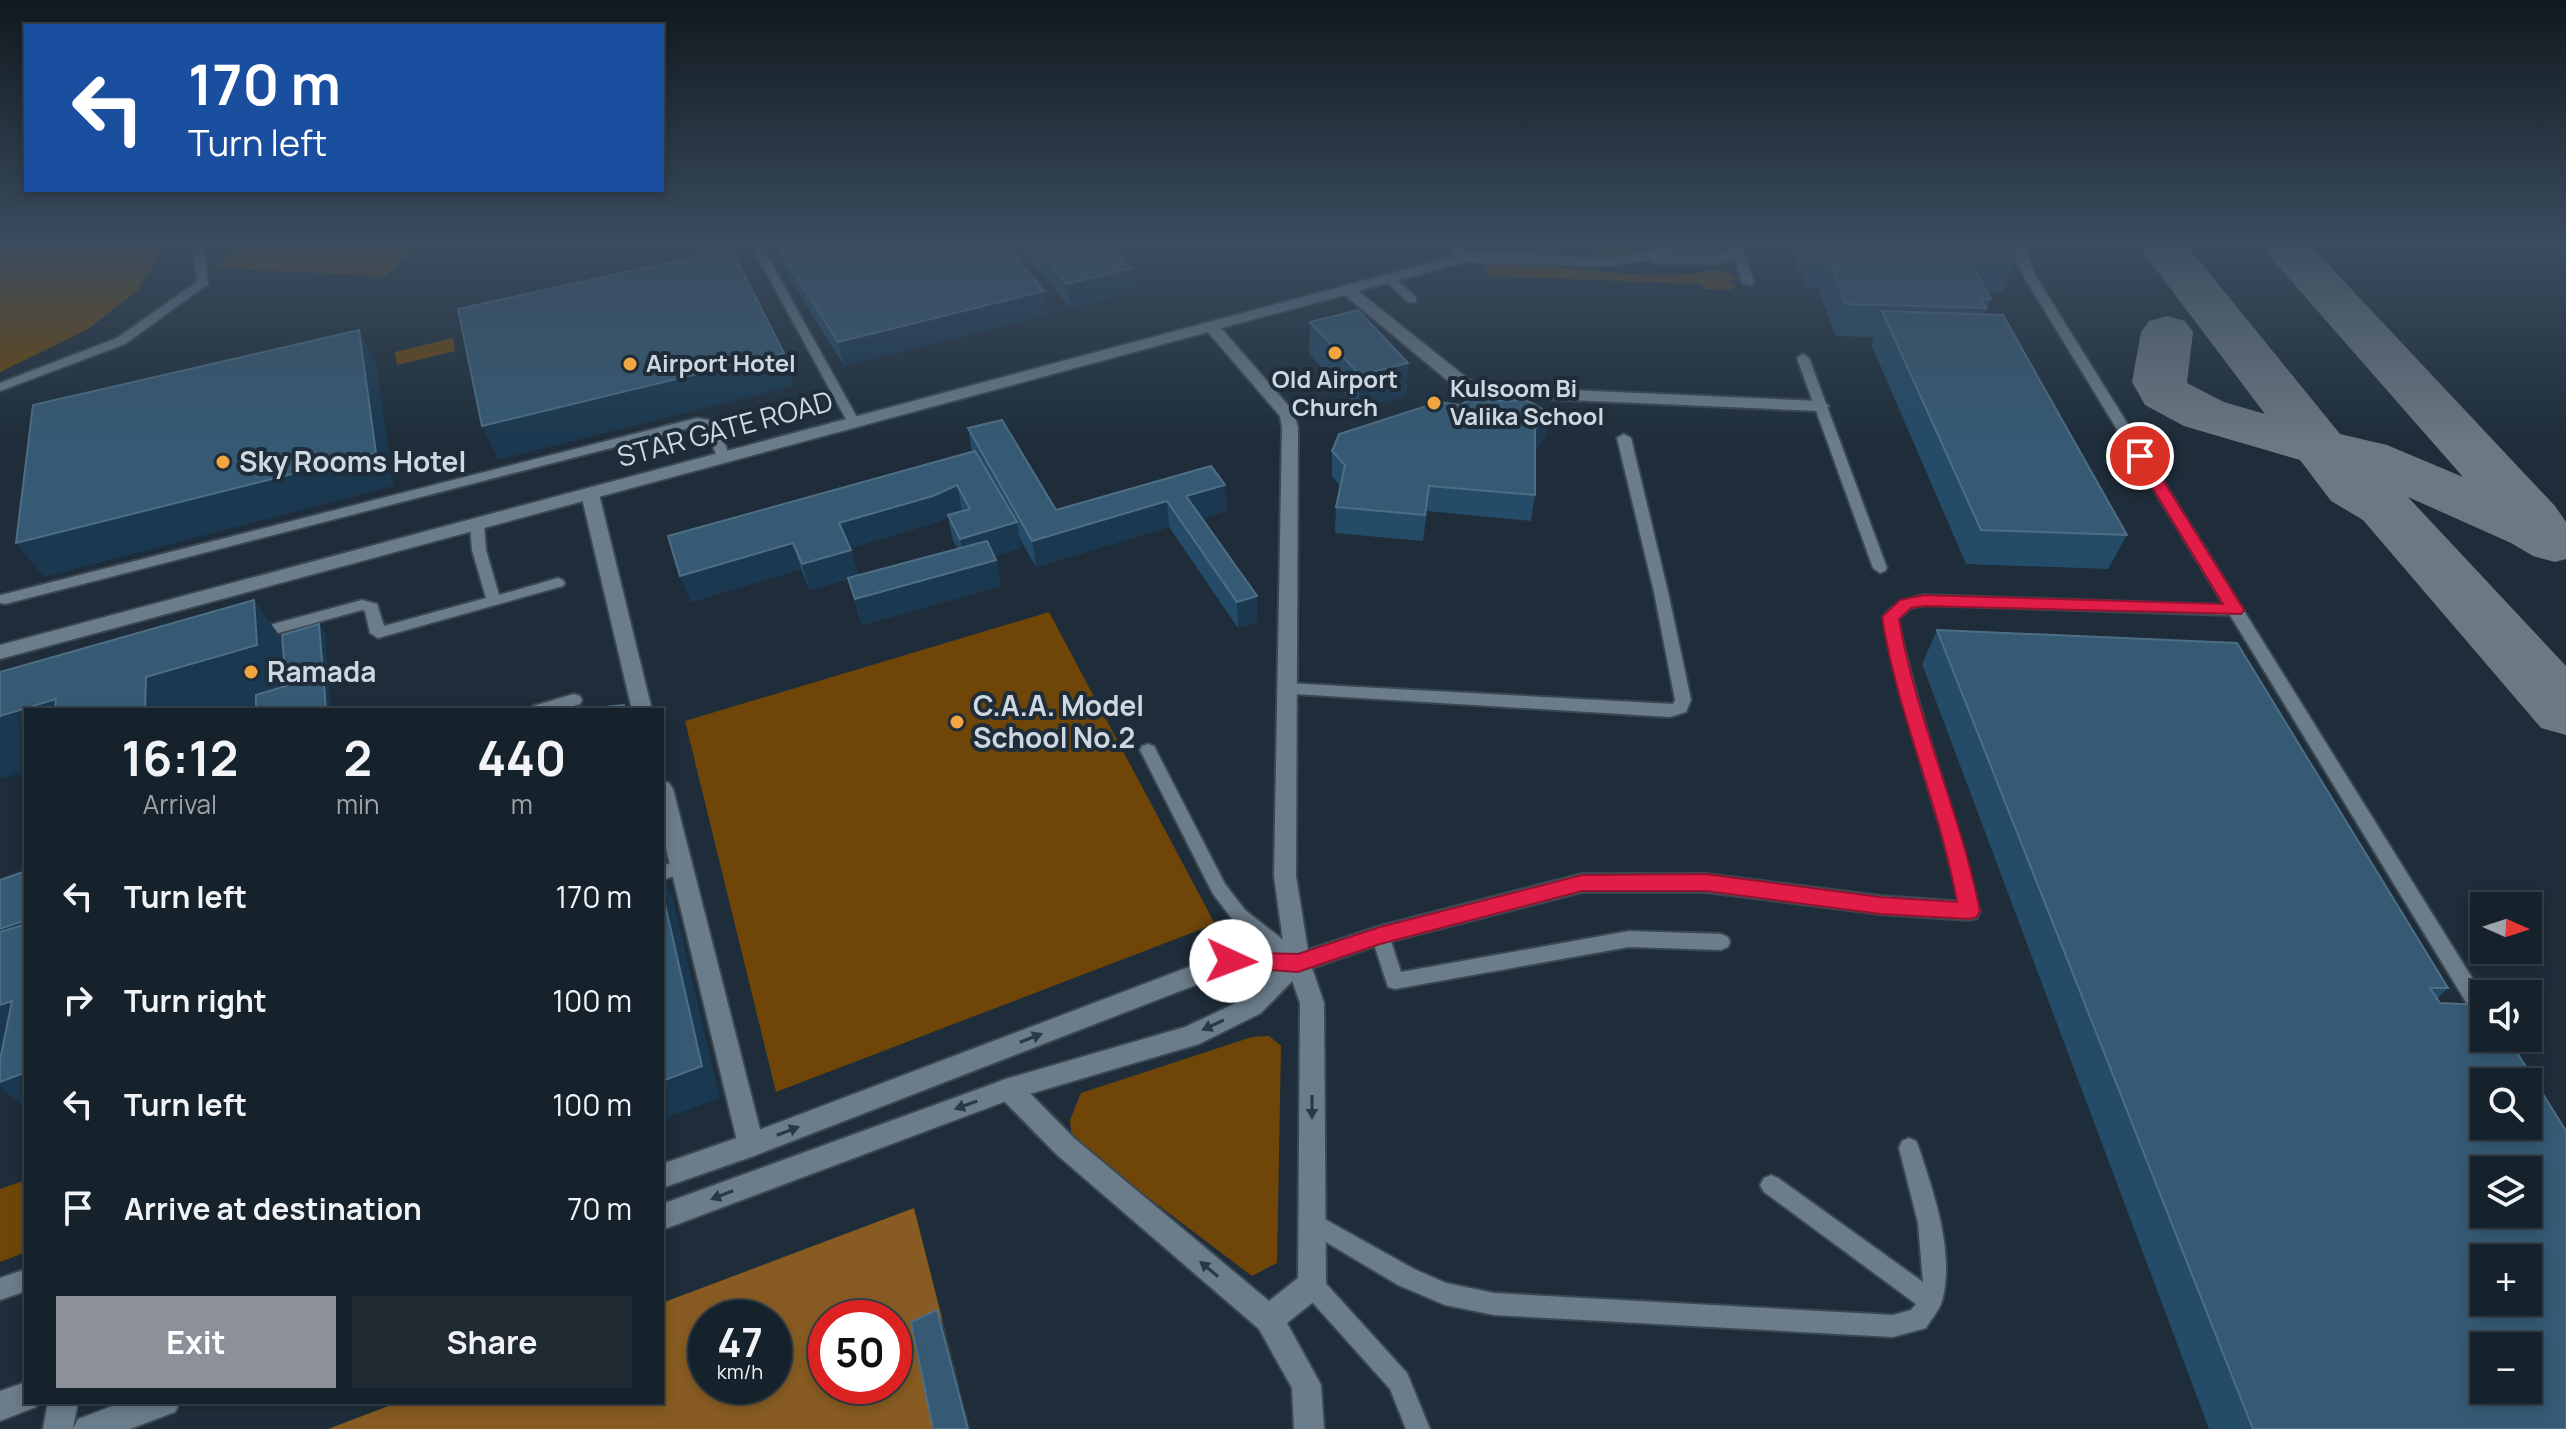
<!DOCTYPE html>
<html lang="en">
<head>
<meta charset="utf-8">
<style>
  :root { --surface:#16222b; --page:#1f2a33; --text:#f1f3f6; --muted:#9ea4a9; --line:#353f47; --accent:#8c9099 }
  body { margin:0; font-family:Manrope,sans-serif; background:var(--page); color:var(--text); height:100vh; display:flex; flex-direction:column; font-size:30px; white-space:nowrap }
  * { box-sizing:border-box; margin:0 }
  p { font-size:26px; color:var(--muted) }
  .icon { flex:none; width:44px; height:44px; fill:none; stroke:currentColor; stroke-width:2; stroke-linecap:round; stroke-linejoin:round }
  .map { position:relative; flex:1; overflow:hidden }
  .details { position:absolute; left:24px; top:708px; width:640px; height:696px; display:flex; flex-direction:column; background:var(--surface); border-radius:0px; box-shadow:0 4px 12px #0003,0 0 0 2px var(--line) }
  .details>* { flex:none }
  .hud { position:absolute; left:24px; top:24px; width:640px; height:168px; border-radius:0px; box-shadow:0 4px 12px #0003,0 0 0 2px var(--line); background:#1a4fa0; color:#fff; overflow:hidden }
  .needle { width:52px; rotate:93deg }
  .tools { position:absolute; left:2470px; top:892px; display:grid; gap:16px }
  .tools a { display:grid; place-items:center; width:72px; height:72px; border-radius:0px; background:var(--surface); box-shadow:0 4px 12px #0003,0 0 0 2px var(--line); font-size:40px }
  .speed { position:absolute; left:688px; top:1300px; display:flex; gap:16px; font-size:40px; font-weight:700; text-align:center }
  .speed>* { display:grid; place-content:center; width:104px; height:104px; border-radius:50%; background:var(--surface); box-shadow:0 4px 12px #0003,0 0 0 2px var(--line); line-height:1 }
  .speed small { font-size:20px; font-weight:400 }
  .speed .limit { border:12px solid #d22; background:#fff; color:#111 }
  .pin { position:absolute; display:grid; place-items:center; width:68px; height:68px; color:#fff; margin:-34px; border:4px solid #fff; border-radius:50%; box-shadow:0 2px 8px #0007 }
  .me { position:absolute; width:88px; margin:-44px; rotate:92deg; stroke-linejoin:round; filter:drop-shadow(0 0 6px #0008) }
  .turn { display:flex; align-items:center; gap:28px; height:168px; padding:0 32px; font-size:36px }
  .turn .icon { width:104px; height:104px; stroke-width:2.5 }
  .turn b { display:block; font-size:56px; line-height:68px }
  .eta { display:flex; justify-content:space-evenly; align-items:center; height:136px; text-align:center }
  .eta b { font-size:48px; font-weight:700; line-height:56px }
  .primary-button { display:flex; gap:16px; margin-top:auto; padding:16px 32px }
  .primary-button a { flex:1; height:92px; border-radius:0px; background:var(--accent); color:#fff; font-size:32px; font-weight:700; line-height:92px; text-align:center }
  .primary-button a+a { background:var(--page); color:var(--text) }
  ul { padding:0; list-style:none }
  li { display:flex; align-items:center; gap:24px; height:104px; padding:0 32px }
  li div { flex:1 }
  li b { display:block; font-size:30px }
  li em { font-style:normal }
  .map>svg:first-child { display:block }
</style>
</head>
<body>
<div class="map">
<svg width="2566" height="1429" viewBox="0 0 2566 1429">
  <rect width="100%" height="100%" fill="#1e2d39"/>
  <path fill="#6f4608" d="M0 243H155L158 256 137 291 88 329 0 372Z
    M244 243H420L385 276 213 268Z
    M1500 243H1672L1633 255H1600L1595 250H1497L1495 247Z
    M1511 264C1570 266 1631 279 1691 274 1708 272 1724 265 1737 280H1730L1731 285 1738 286 1729 290 1704 289 1701 284 1489 276 1484 266Z
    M453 338 455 351 397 365 395 352Z
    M1049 612 1215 924 776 1092 685 721Z
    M1269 1036 1281 1046 1277 1263 1252 1276 1072 1140 1070 1120 1081 1093 1252 1037Z
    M26 1180V1252L0 1262V1189Z"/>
  <path fill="#875b22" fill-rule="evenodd" d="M914 1208 970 1429H328L399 1402H662V1303ZM706 1318H774V1386H706ZM826 1318H894V1386H826Z"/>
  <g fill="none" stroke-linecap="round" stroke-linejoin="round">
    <path fill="#6c7882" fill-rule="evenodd" d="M2136 243H2185L2340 434 2387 445 2463 477 2258 243H2308L2555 506 2566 522V559L2555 562 2533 556 2511 543 2408 497 2566 666V735L2541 728 2363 520 2331 501 2300 460 2184 426 2145 405 2132 382 2141 332 2149 321 2167 316 2185 321 2193 332 2187 383 2224 402 2265 414Z"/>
    <defs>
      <path id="service" d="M201 243H212L204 253 208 284 125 344 0 391V383L117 338 198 281 192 253Z
        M750 243H760L859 421 858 424H848L847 421Z
        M2018 243H2028V258L2035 275 2484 997V1022L2477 1020 2230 615 1924 605 1911 608 1898 619C1918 718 1957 812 1978 911L1975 916 1969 918 1963 916 1943 837 1899 691 1883 617C1894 603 1907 599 1924 595L2224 605 2023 275 2016 258Z
        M1734 249 1743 251 1754 283 1752 285 1742 283 1733 251Z
        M1386 277H1394L1416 298V302H1408L1386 281Z
        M1803 354 1809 358 1887 568 1885 571 1880 573 1873 568 1797 358Z
        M697 418 716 421 730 457 728 460H718L706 427 697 426 5 604 0 603V595L5 594Z
        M1624 434 1631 438 1668 592 1691 700 1686 712 1670 717 1279 693 1277 689 1279 685 1285 683 1673 704 1675 700 1654 592 1617 438Z
        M477 520 484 524 486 550 499 595 558 578 563 580 565 583 563 586 378 638 370 633 365 611 362 610 253 640 245 635 248 631 362 600 377 604 384 626 486 598 472 550 470 524Z
        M574 694 580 696 582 700 580 704 559 710H531L533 706Z
        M1148 744 1154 746 1156 750 1225 884 1245 910 1305 957 1307 963 1305 969 1298 971 1291 969 1233 920 1213 894 1140 750 1142 746Z
        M681 860 687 862 690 867 687 872 662 880V866Z
        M1380 927 1387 930 1389 935 1401 972 1629 931 1721 934 1728 937 1730 942 1728 947 1721 950 1629 947 1395 989 1388 987 1386 981 1371 935 1373 930Z
        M1909 1138 1916 1141 1919 1148C1934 1194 1955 1253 1942 1301 1939 1311 1931 1319 1926 1328L1893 1337 1494 1315 1445 1305 1398 1285 1304 1229 1301 1222 1304 1215 1312 1212 1414 1269 1446 1283 1494 1293 1893 1315 1911 1310 1916 1304 1764 1192 1760 1185 1764 1178 1771 1175 1778 1178 1923 1282 1918 1223 1899 1148 1902 1141Z
        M26 1269V1291L0 1300V1278Z
        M1312 1274 1320 1277 1407 1373 1430 1429H1406L1390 1389 1304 1293 1301 1285 1304 1277Z"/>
      <path id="minor" d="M590 489 599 494 652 710H632L581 494Z
        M662 781 669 783 673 789 764 1145 760 1153 751 1157 742 1153 738 1145 662 832Z
        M1582 874H1706L1880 896 1969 902 1977 904 1980 911 1977 918 1969 920 1880 914 1706 892H1582L1380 944 1312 968 1324 1003 1326 1285 1322 1295 1287 1323 1321 1385 1324 1429H1294L1292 1388 1259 1329 1056 1154 1000 1097 996 1089 1000 1081 1009 1078 1018 1081 1074 1138 1269 1301 1298 1278 1300 1003 1286 963 1290 956 1380 926Z"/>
      <path id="tertiary" d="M1444 243H1458L1469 254C1514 251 1560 258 1606 257 1637 257 1663 243 1691 243L1667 256 1720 255 1731 249 1728 243H1742L1745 251 1723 263 1657 264 1650 260 1606 266 1466 262 1358 291 1477 386 1821 401 1829 406 1821 411 1475 396 1459 390 1345 295 1221 328 1294 412 1298 428 1296 876 1310 963 1306 970 1298 973 1290 970 1286 963 1274 876 1282 428 1280 416 1208 332 0 659V645L1456 256Z"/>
      <path id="secondary" d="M1231 951 1298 953 1306 956 1310 963 1261 1013 1199 1044 1009 1100 662 1230V1204L1009 1078 1185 1027 1245 999 1273 972 1232 971 751 1157 662 1188V1164L751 1133Z
        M26 1382V1402H39L36 1407 0 1421V1391Z
        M48 1402H78L73 1429H43Z
        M123 1402H180L175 1412 130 1429H73L78 1419Z"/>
    </defs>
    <use href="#service" stroke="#3b4852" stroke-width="4"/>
    <use href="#minor" stroke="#3b4852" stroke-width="4"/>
    <use href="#tertiary" stroke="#3b4852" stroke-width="4"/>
    <use href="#secondary" stroke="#3b4852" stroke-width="4"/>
    <use href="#service" fill="#6b7c8a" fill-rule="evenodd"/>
    <use href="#minor" fill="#6b7c8a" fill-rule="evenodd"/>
    <use href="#tertiary" fill="#6b7c8a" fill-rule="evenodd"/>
    <use href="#secondary" fill="#6b7c8a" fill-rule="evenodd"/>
  </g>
  <path fill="#244b67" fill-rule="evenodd" d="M776 243H1004L1047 315 844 366 785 271 779 247Z
    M1018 243H1108L1131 268 1133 292 1070 308Z
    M1390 243H1422L1398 249Z
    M1788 243H2005L2015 260 2002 292 1987 291 1991 299 1985 314 2127 535 2108 569 1966 564 1871 344 1874 337 1836 336 1818 288H1806Z
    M1310 322 1408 363 1406 396 1358 408 1309 354Z
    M1499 401 1549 413 1545 438 1535 450V495L1531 521 1427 511 1423 541 1335 533 1336 507 1340 486 1332 476V451L1460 405Z
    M968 428 1056 510 1225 485 1226 511 1202 518 1257 622 1238 628 1169 527 1036 567 1019 537 1021 548 994 556 996 560 1001 586 862 625 848 579 810 590 801 569 691 602 972 451ZM948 517 953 541 958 549 858 575 850 548 938 522Z
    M1937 630 2448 988 2437 999 2440 1003 2566 1429H2209L1922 664Z"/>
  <path fill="#1a384f" d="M1398 243H1422L1398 249Z
    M1131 268 1133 292 1070 308 1067 284Z
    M1044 291 1047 315 844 366 838 342Z
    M359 330 376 362 394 486 44 577 16 543Z
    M784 353 793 386 498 460 482 426Z
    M1408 363 1406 396 1358 408 1360 375Z
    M1549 413 1545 438 1531 454 1535 429Z
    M957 485 962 511 938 522 846 549 839 523Z
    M1225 485 1226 511 1188 522 1186 496Z
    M1167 501 1169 527 1036 567 1032 541Z
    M1017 522 1021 548 966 565 960 539Z
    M793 543 801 569 691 602 680 576Z
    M851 550 858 576 810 590 802 564Z
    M996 560 1001 586 862 625 855 599Z
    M1257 596V622L1238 628 1237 602Z
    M254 600 289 649 292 694 240 710H145L146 677Z
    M319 624 325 633 331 710H326Z
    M56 699 66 710H26V771L0 779V716Z
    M662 877 673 899 720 1098 662 1119Z
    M26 920V932L0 940V929Z
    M12 1001 26 1041 0 1049V1005Z
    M26 1072V1108L0 1088V1082Z
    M937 1310 943 1324 970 1429H968Z"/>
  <path fill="#365a74" stroke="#4e6e85" stroke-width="2" fill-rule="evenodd" d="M796 243H1004L1044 291 838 342 778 247Z
    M1034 243H1108L1131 268 1067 284Z
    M1809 243H2005L2015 260 1969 259 1991 299H1981L1987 308 1846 304 1828 257 1815 256Z
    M731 249 784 353 482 426 458 309Z
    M1358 310 1408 363 1360 375 1310 322Z
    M1882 311 2003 315 2127 535 1981 530Z
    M359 330 376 453 16 543 33 405Z
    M1479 394 1499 401 1527 400 1549 413 1535 429V495L1429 486 1425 515 1336 507 1345 465 1332 451 1339 434 1439 402 1460 405Z
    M1002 420 1056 510 1211 466 1225 485 1186 496 1257 596 1237 602 1167 501 1032 541 968 428Z
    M975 451 1017 522 960 539 948 515 970 509 957 485 933 496 839 523 851 550 802 564 793 543 680 576 668 536Z
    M987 541 996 560 855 599 848 578Z
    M254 600 257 645 146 677 145 710H55L56 699 0 716V672Z
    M319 624 326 710H256V695L286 686 282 635Z
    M1937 630 2237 643 2448 988H2430L2440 1003 2484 1005V1038H2508L2566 1131V1429H2253ZM2484 1082H2528V1126H2484ZM2484 1170H2528V1214H2484ZM2484 1258H2528V1302H2484ZM2484 1346H2528V1390H2484Z
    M624 705 625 710H574Z
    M26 871V920L0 929V880Z
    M662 891 702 1066 662 1081Z
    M26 924V1072L0 1082V1060L12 1001 0 1005V932Z
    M937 1310 968 1429H933L911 1322Z"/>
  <defs><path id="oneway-solid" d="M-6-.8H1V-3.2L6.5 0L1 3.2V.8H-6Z" transform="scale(2)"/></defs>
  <g fill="#2a3945">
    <use href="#oneway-solid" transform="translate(1213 1025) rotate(155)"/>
    <use href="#oneway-solid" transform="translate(1031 1038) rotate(-21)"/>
    <use href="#oneway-solid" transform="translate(966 1105) rotate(160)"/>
    <use href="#oneway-solid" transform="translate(1312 1107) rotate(90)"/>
    <use href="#oneway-solid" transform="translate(788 1131) rotate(-21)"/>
    <use href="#oneway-solid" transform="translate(722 1195) rotate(159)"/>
    <use href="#oneway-solid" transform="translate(1209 1269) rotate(-140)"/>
  </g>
  <linearGradient id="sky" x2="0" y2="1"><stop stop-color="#10191f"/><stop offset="0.55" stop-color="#3b4c5f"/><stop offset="1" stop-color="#3b4c5f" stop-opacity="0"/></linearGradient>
  <rect width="2566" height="443" fill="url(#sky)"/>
  <path fill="#e11d48" stroke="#92132f" stroke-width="2" d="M2140 451 2148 456 2244 610 2241 614 1924 606 1911 608 1899 619C1916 719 1960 811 1980 911L1977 917 1969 919 1880 914 1706 891H1582L1380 944 1298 972 1224 967 1221 961 1224 955 1231 952 1298 954 1380 927 1582 875 1706 874 1880 897 1957 902C1940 805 1897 714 1882 617L1900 600 1924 595 2223 604 2133 456Z"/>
  <g fill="#f2a541" stroke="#1e2d39" stroke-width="3">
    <circle cx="1335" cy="353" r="8"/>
    <circle cx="630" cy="364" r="8"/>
    <circle cx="1434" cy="403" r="8"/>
    <circle cx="223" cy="462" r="8"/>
    <circle cx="251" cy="672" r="8"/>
    <circle cx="957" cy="722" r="8"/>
  </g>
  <g text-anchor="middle" stroke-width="8" stroke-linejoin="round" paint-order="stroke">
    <g font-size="24" font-weight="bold" fill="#cfd8e0" stroke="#1e2d39" text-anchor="start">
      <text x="646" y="372">Airport Hotel</text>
      <text x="1335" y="388" text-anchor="middle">Old Airport<tspan x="1335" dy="28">Church</tspan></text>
      <text x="1450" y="397">Kulsoom Bi<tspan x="1450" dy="28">Valika School</tspan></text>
    </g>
    <g font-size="28" fill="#cfd8e0" stroke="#1e2d39">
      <text transform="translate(725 429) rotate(-15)" y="10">STAR GATE ROAD</text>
    </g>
    <g font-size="28" font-weight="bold" fill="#cfd8e0" stroke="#1e2d39" text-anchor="start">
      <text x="239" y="472">Sky Rooms Hotel</text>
      <text x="267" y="682">Ramada</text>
      <text x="973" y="716">C.A.A. Model<tspan x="973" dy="32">School No.2</tspan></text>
    </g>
  </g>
</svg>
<div class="tools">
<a><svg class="needle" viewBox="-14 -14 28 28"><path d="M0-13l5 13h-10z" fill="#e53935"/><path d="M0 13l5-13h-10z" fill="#9ea4a9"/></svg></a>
<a><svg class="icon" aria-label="sound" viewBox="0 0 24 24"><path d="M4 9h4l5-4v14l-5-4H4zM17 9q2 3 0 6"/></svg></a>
<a><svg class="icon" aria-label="search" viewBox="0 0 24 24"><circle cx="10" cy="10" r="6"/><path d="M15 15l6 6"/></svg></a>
<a><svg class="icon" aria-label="layers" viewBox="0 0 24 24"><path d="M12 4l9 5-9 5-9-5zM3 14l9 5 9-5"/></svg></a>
<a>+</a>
<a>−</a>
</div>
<div class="speed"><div>47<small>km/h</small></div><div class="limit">50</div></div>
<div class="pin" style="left:2140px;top:456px;background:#d93025"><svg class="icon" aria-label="arrive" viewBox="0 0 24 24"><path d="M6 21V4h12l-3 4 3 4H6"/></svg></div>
<svg class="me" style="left:1231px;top:961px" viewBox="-20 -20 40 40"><circle r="19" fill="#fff"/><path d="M0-13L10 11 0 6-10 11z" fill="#e11d48"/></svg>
<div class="hud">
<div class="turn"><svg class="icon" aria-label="left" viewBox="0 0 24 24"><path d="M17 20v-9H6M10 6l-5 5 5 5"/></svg><div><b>170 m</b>Turn left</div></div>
</div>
<section class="details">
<div class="eta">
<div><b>16:12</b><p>Arrival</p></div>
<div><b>2</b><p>min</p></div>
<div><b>440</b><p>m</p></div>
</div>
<ul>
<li><svg class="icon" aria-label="left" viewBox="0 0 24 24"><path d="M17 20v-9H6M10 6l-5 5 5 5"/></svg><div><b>Turn left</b></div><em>170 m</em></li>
<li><svg class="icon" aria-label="right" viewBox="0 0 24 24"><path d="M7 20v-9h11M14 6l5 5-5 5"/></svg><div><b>Turn right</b></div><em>100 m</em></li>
<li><svg class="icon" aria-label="left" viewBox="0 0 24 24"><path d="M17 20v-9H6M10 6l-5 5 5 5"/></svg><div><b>Turn left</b></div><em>100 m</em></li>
<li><svg class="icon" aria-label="arrive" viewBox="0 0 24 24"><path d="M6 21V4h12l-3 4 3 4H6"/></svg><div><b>Arrive at destination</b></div><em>70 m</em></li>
</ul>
<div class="primary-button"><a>Exit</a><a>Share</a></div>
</section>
</div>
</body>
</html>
